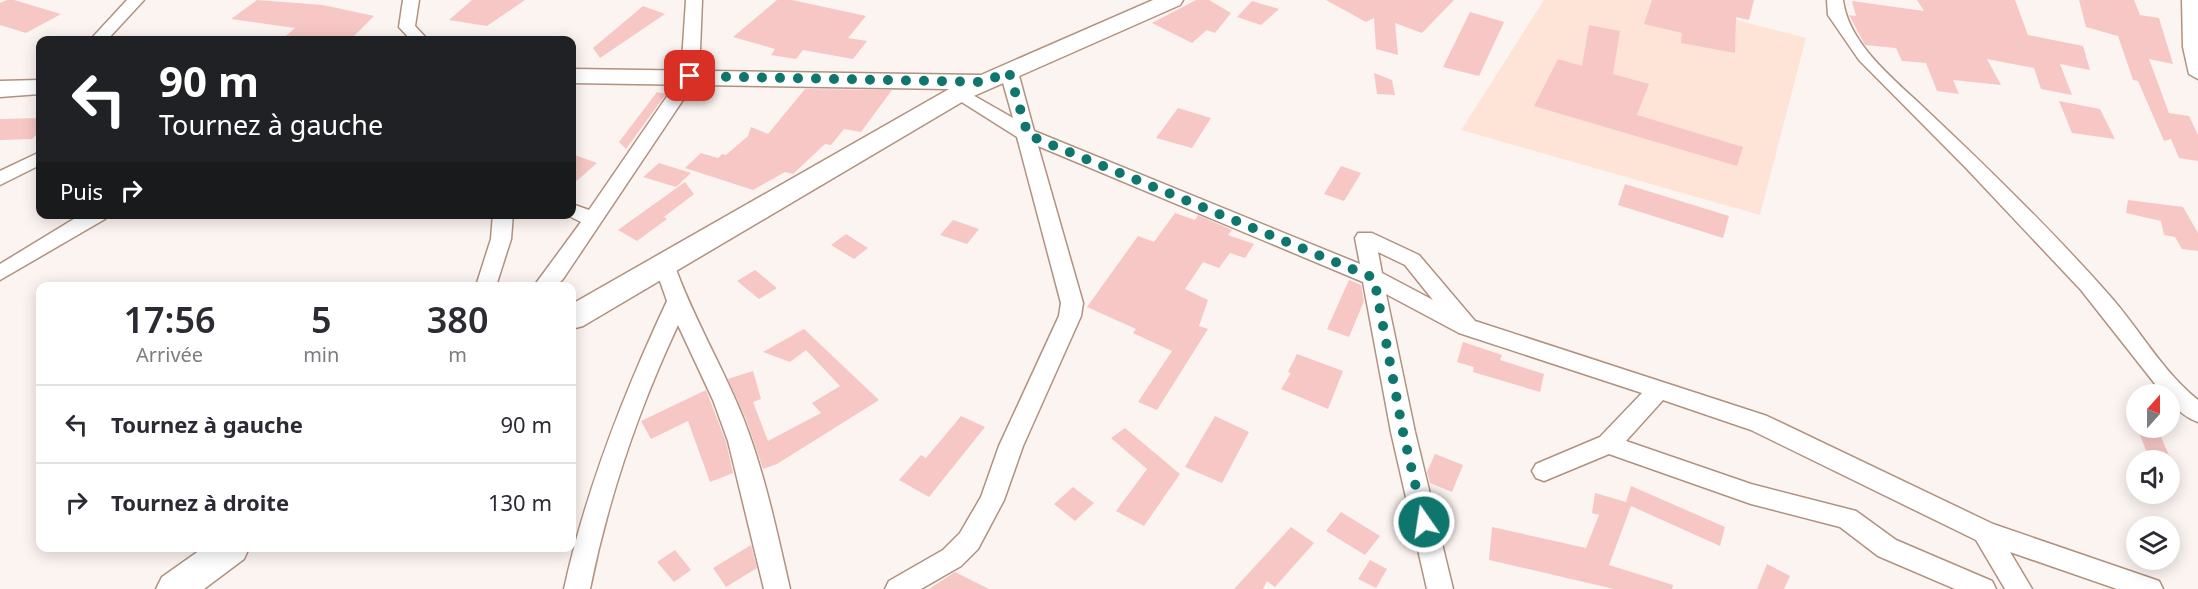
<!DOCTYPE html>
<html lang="fr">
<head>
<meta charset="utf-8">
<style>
  :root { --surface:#fff; --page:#f2f2f3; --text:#2b2b33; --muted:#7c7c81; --line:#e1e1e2 }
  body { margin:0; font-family:"Noto Sans",sans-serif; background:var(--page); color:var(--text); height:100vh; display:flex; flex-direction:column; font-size:22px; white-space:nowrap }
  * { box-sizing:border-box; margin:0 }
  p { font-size:20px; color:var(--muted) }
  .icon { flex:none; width:33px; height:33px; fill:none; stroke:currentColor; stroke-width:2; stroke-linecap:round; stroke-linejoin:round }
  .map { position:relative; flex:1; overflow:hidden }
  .side { position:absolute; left:36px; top:282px; width:540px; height:270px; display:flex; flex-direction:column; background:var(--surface); border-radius:12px; box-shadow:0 3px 15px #0003 }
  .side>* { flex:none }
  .top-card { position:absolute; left:36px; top:36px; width:540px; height:183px; border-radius:12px; box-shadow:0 3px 15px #0003; background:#202124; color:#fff; overflow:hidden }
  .needle { width:39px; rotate:21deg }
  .controls { position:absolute; left:2126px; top:384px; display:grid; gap:12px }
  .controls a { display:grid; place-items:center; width:54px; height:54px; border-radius:50%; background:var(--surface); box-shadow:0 3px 15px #0003; font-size:30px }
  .pin { position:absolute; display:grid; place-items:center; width:51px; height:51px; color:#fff; margin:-26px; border-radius:12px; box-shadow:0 3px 9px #0006 }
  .me { position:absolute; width:66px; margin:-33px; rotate:347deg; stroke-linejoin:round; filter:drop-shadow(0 0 4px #0008) }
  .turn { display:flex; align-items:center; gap:21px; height:126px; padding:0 24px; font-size:27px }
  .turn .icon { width:78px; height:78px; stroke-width:2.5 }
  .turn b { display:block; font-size:42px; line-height:51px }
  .then { display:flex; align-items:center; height:57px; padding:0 24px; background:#0003; gap:12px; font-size:22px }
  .eta { display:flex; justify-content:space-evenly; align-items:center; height:102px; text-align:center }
  .eta b { font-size:36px; font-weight:600; line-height:42px }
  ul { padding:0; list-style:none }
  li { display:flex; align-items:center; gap:18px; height:78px; padding:0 24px; border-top:2px solid var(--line) }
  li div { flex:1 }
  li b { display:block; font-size:22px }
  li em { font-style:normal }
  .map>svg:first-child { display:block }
</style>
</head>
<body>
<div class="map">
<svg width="2198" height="589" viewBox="0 0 2198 589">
  <rect width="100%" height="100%" fill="#fcf4f0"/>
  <path fill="#fee4d6" d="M1544 0H1660L1806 38 1760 215 1461 130Z"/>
  <path fill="#f6c7c5" d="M7 0H14L61 14 26 33 0 25V3Z
    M257 0 323 5 374 16 350 40H281L295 28 231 19Z
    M472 0H525L487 26 449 20Z
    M777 0H792L866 16 848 38 867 41 853 59 803 50 796 59 771 55 775 49 733 37Z
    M1196 0H1209L1231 13 1215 33 1207 30 1192 43 1152 23Z
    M1326 0H1454L1422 33 1395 23 1398 55 1376 49 1374 18 1366 22Z
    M1652 0H1754L1749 20 1736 17 1735 53 1681 43 1682 33 1644 24Z
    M1917 0H2015L2028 35 2083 46 2090 70 2060 64 2072 95 2041 89 2034 68 1987 59 2001 85 1953 80 1959 94 1937 91 1926 63 1902 61 1896 48 1865 45 1849 15 1856 16 1852 1 1924 11Z
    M2079 0H2134L2140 15 2159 18 2173 64 2149 59 2169 113 2189 116 2198 135V161L2179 158 2171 139 2164 141 2138 81 2133 80 2118 36 2086 27Z
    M1252 1 1279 9 1261 25 1237 17Z
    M643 6 665 14 600 58 593 48Z
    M1470 12 1504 22 1479 76 1443 67Z
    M1589 25 1620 31 1613 74 1649 84 1637 115 1743 147 1737 166 1534 106 1558 59 1582 66Z
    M1374 73 1392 80 1395 95 1377 94Z
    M805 89 892 90 861 132 844 129 831 145 825 144 793 174 785 172 753 190 685 168 701 153 718 158 722 154 726 155 748 136 751 127 768 134Z
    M657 92 666 94 626 149 619 142Z
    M2059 101 2100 109 2115 139 2072 133Z
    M1178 108 1211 118 1192 148 1156 138Z
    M40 118V131L32 139 0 140V119Z
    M572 154 597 163 572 185Z
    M659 163 691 173 676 187 643 177Z
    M1341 166 1361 173 1344 201 1324 194Z
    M685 182 694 194 664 217 667 219 637 241 618 230Z
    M1625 184 1729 216 1723 238 1618 205Z
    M2128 200 2183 207 2198 233V251L2182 249 2175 237 2164 235 2161 221 2126 213Z
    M1175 213 1195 220 1198 215 1232 230 1228 235 1254 244 1245 258 1230 253 1219 268 1203 262 1185 289 1208 300 1199 326 1208 329 1157 410 1138 402 1172 351 1133 333 1136 329 1087 307 1138 236 1154 242Z
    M953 220 979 229 967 244 940 235Z
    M846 234 868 248 854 259 831 245Z
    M755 270 777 288 759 299 737 281Z
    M1349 280 1361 285 1364 301 1349 337 1327 329Z
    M804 329 879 400 777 464 763 469 746 419 728 379 753 371 761 399 753 402 768 441 821 413 812 403 840 386 806 350 790 362 763 352Z
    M1463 342 1502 355 1500 360 1544 374 1540 392 1473 372 1474 367 1457 362Z
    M1297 354 1343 371 1328 409 1281 389 1291 373 1288 372Z
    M706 390 726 442 733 473 710 482 688 421 651 439 641 421Z
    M961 416 985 427 929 497 899 480 921 455 926 458Z
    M1215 416 1249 432 1222 483 1185 467Z
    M1125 428 1180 474 1144 526 1116 511 1147 469 1111 438Z
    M2137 428 2158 430 2171 460H2150Z
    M1435 454 1463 465 1452 492 1430 483 1427 472Z
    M1631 486 1725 527 1720 546 1631 506 1609 565 1673 585 1672 589H1614L1489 560 1492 527 1586 548 1599 515 1592 513 1595 493 1626 502Z
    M1073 487 1094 503 1075 521 1054 504Z
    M1341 512 1380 536 1365 555 1326 531Z
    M1291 527 1314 543 1275 587 1267 581 1263 589H1234Z
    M751 545 757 568 726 587 713 568Z
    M675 550 691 570 674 582 657 562Z
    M1370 560 1387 569 1376 588 1358 579Z
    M1767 564 1790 576 1784 589H1757Z
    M955 572 989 589H929Z"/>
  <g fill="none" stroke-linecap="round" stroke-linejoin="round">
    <defs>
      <path id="street" d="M127 0H144L107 40H90Z
        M403 0H419L415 26 428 40H411L399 27Z
        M686 0H702L699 76 563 279 556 286H534L581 222 565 214H572V204L589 210 681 76Z
        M1827 0H1843C1848 42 1891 77 1920 104 1985 165 2050 228 2110 296 2140 330 2162 371 2198 400V422C2186 418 2178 410 2169 401V394H2163L2081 290 1966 168 1859 60 1828 15Z
        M2182 0H2198V79L2189 74 2183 47Z
        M1009 67 1018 72 1034 131 1360 264 1355 238 1358 233H1372L1419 255 1475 321 1767 416 1993 524 2159 581 2163 589H2117L2010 552 2032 589H2005L1976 540 1751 430 1663 400 1626 441 1751 484 1856 511 1896 540 1992 581 1996 589H1955L1878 556 1840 527 1751 504 1609 454 1544 481 1536 478 1532 471 1536 464 1600 437 1642 393 1459 333 1386 294 1415 432 1453 589H1427L1391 432 1363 282 1038 146 1083 303 1081 316 1023 446 1004 500 978 549 961 566 921 589H885L889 581 943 550 960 533 981 497 999 446 1059 316 1061 303 1017 137 949 94 952 90H964L1013 118 1000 72ZM1378 252 1405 265 1433 300 1382 273Z
        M40 152V165L0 185V171Z
        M82 214H108L105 219 0 280V264Z
        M493 214H513L511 239 496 286H476L491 239Z
        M664 257 671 259 674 264C693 318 723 367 744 420 765 475 777 532 790 589H764L728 441 713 400 678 325C639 408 608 499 590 589H564C586 489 624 393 667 301L654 264 657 259Z"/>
      <path id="secondary" d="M1153 0H1183L1180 5 967 99 583 326 572 329V304L949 89 572 83V69L981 75Z
        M40 80V94L0 97V81Z
        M203 548H249L244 559 204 589H156L162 577Z"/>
    </defs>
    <use href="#street" stroke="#b1917f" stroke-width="3"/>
    <use href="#secondary" stroke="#b1917f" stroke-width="3"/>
    <use href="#street" fill="#fff" fill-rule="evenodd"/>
    <use href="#secondary" fill="#fff" fill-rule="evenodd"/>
  </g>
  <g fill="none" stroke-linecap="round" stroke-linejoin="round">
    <path stroke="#0f766e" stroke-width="10" stroke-dasharray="0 18" d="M690 76 983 82 1009 72 1028 135 1374 278 1403 432 1424 522"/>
  </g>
</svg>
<div class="controls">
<a><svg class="needle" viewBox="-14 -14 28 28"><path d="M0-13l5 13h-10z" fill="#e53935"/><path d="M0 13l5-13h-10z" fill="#7c7c81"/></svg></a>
<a><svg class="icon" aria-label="sound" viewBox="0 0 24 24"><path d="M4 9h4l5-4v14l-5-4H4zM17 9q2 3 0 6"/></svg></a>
<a><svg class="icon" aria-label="layers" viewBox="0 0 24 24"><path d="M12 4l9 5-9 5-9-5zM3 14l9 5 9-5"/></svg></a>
</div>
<div class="pin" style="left:690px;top:76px;background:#d93025"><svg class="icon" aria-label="arrive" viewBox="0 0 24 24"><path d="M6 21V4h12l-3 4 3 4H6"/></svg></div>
<svg class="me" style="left:1424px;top:522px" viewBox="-20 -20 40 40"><circle r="17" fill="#0f766e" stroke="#fff" stroke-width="3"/><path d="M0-11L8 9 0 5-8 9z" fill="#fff"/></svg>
<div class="top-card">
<div class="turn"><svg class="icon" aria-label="left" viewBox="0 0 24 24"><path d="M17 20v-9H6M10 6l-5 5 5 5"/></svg><div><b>90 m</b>Tournez à gauche</div></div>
<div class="then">Puis<svg class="icon" aria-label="right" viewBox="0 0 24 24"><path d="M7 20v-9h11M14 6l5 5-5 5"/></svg></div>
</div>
<section class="side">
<div class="eta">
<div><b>17:56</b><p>Arrivée</p></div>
<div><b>5</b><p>min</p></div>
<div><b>380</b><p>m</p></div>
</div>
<ul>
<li><svg class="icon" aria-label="left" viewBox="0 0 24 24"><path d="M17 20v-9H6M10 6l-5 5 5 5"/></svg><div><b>Tournez à gauche</b></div><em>90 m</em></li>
<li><svg class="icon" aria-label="right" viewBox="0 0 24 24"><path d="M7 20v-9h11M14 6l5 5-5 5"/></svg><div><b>Tournez à droite</b></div><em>130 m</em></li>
</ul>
</section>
</div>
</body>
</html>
